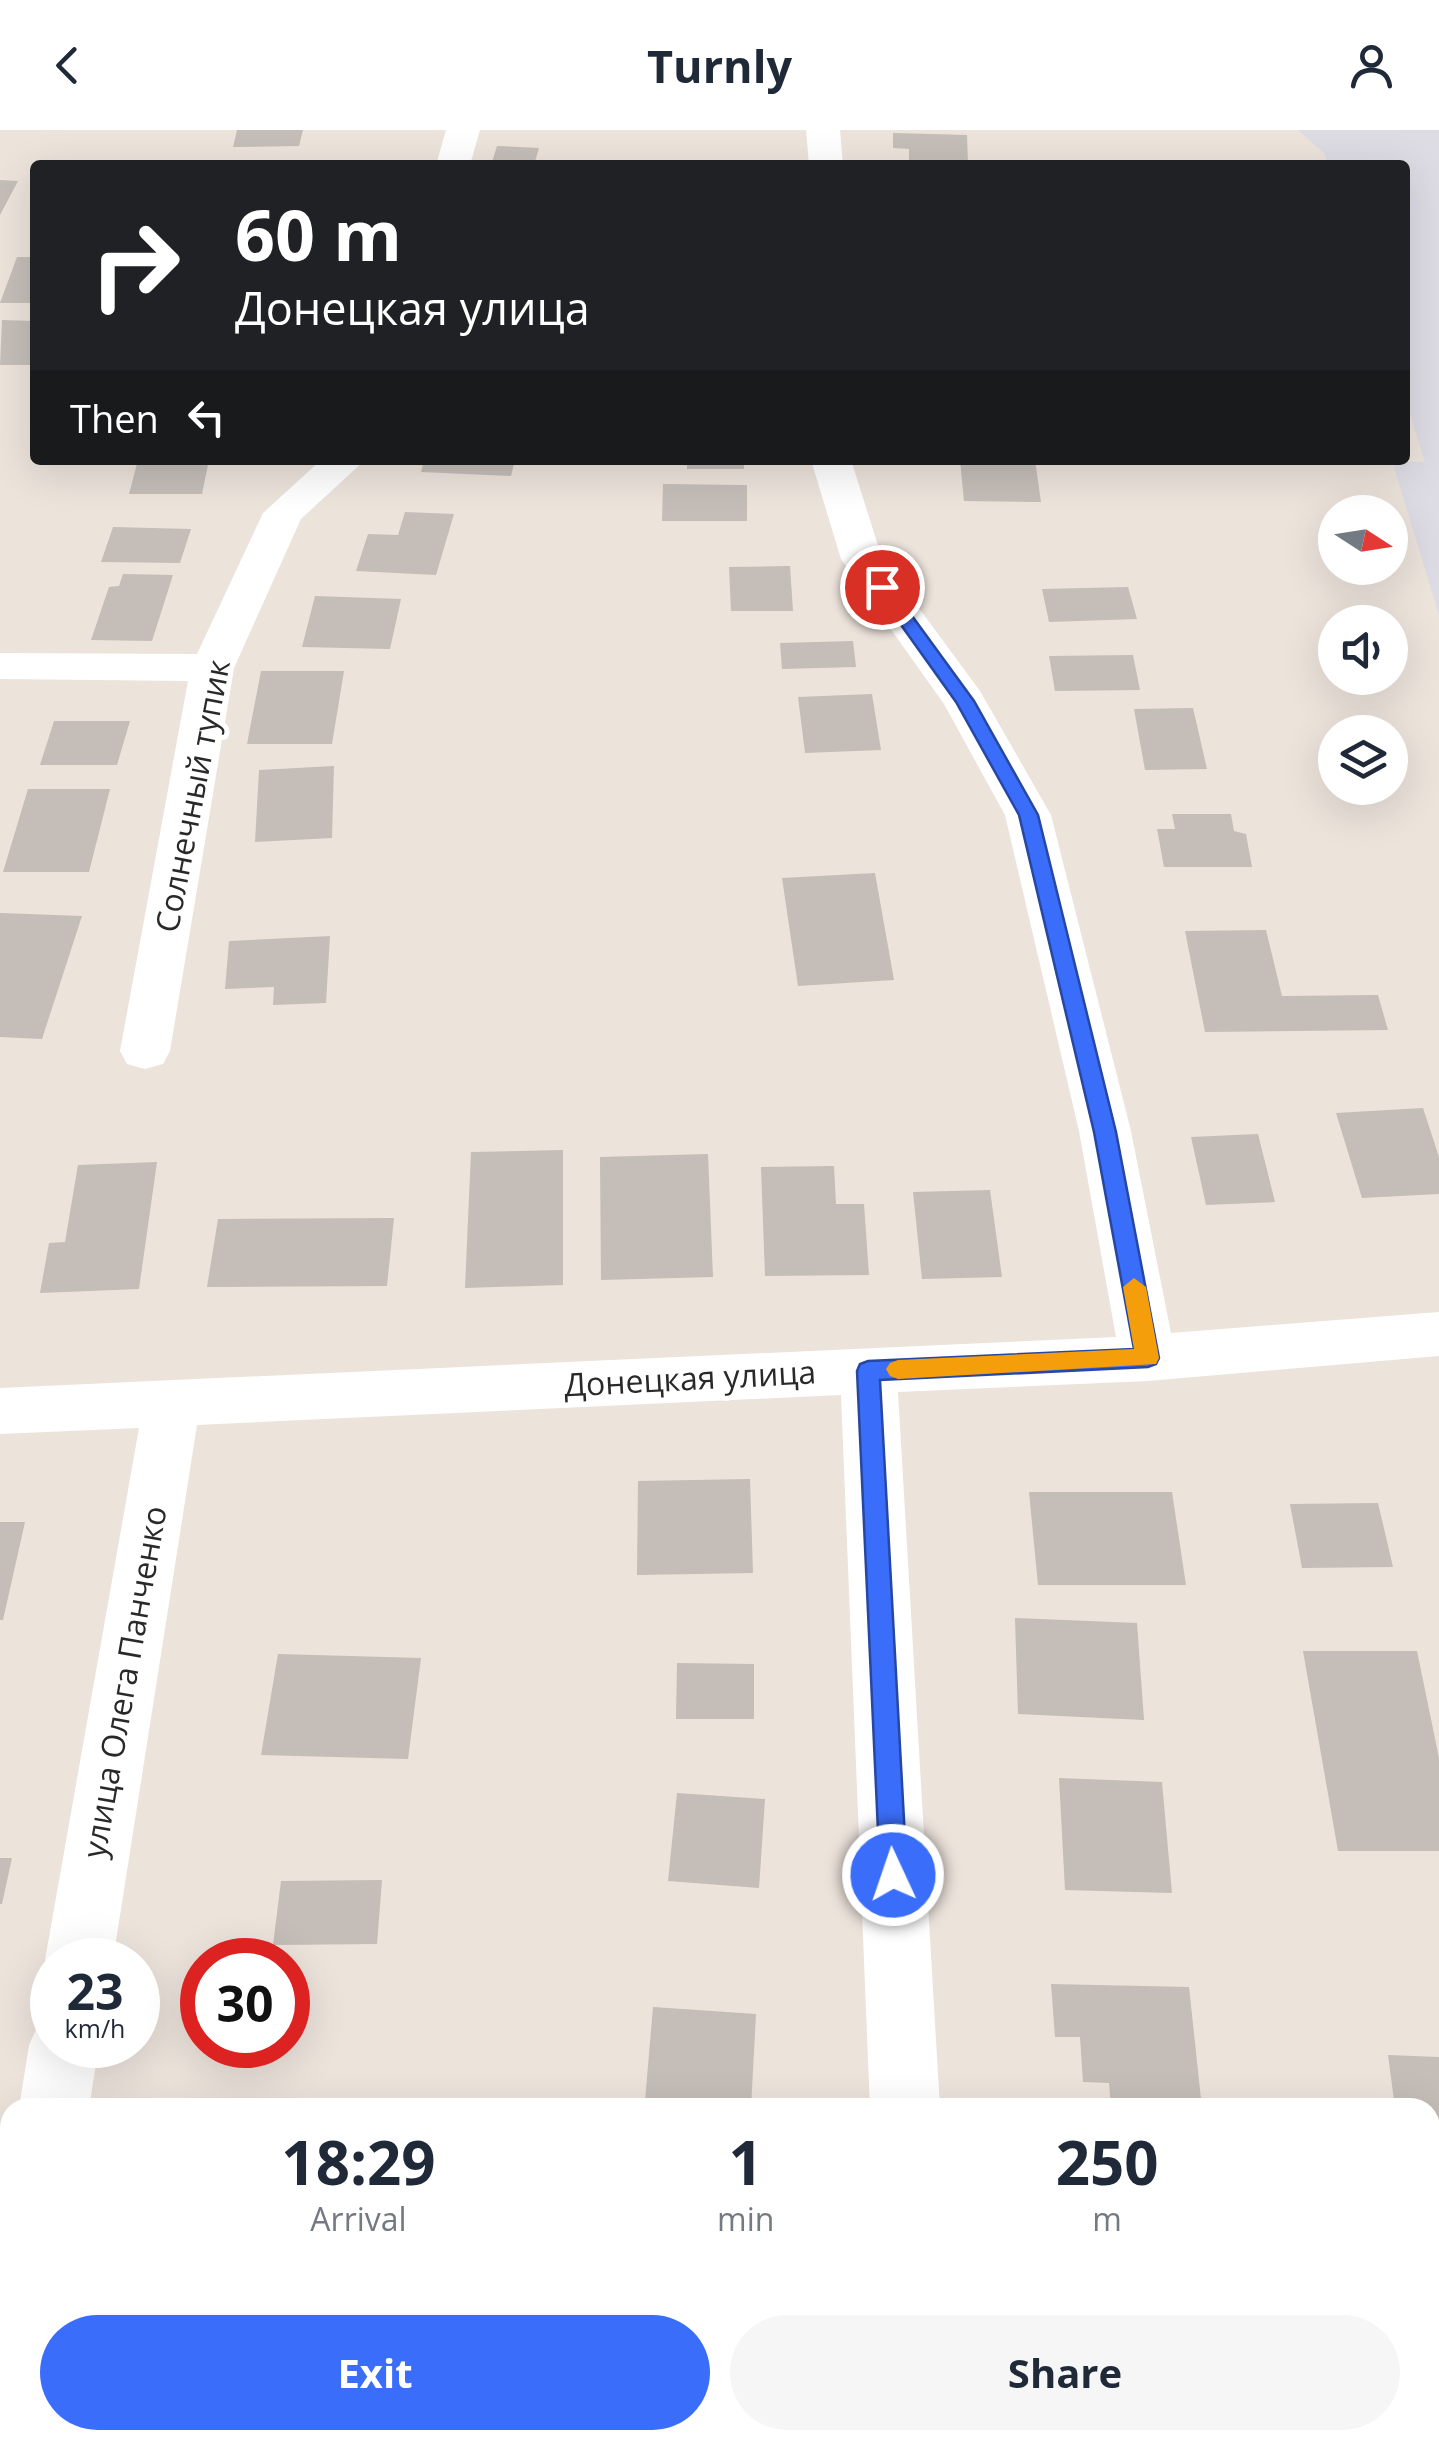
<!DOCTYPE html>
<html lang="en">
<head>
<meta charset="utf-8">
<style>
  :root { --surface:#fff; --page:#f6f6f7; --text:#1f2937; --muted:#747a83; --accent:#3a6dfa }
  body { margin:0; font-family:"Open Sans",sans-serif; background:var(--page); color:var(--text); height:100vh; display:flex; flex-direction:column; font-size:38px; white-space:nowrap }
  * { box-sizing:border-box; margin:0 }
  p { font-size:32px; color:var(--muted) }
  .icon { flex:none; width:55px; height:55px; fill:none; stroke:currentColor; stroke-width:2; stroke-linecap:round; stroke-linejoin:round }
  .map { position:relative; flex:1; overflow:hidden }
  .side { position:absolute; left:0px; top:1968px; width:1440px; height:352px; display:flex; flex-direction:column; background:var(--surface); border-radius:30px 30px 0 0; box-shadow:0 10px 40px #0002 }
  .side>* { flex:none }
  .banner { position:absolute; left:30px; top:30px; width:1380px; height:305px; border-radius:10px; box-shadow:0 10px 40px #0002; background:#202124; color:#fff; overflow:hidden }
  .needle { width:65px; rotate:102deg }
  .tools { position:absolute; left:1318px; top:365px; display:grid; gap:20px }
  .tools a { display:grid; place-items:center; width:90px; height:90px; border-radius:50%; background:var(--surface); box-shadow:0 10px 40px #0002; font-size:50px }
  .speed { position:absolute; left:30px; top:1808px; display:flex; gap:20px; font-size:50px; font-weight:700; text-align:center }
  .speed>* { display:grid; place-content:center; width:130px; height:130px; border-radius:50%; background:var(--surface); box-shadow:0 10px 40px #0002; line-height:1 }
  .speed small { font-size:25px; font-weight:400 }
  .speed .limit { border:15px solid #d22; background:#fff; color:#111 }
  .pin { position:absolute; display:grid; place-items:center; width:85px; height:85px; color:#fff; margin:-42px; border:5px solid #fff; border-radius:50%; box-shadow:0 2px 10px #0007 }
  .me { position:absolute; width:110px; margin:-55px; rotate:357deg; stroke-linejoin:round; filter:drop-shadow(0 0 8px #0008) }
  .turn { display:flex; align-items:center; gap:35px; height:210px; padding:0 40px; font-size:45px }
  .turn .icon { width:130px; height:130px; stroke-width:2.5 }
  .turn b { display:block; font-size:70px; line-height:85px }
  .then { display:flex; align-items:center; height:95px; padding:0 40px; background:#0003; gap:20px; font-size:38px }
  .eta { display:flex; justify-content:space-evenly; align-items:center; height:170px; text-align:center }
  .eta b { font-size:60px; font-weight:700; line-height:70px }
  .button { display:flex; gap:20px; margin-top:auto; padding:20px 40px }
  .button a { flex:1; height:115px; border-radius:60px; background:var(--accent); color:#fff; font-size:40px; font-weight:700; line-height:115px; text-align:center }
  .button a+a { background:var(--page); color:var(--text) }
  header { display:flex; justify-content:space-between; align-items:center; height:130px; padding:0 40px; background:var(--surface); font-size:45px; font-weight:700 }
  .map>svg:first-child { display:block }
</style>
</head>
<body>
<header><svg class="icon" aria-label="back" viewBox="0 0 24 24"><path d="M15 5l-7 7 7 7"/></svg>Turnly<svg class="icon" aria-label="person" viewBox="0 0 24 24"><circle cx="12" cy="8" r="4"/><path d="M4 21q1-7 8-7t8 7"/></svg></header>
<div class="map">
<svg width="1439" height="2318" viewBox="0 0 1439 2318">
  <rect width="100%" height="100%" fill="#ece3db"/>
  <path fill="#dddce4" d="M1298 0H1439V485L1392 331 1425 332 1405 269V35H1328L1324 23Z"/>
  <path fill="#c4bdb8" d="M237 0H303L299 16 233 17Z
    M893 3 967 5 968 35H909V19L893 18Z
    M497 16 539 18 534 35H491Z
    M692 30H749L750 35H692Z
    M0 50 18 51 0 85Z
    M17 127H35V173H0Z
    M2 190 35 191V235H0Z
    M138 330H209L202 364H129Z
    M424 330H515L511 346 421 342Z
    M687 330H744V339H687Z
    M960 330H1035L1041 372 964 371Z
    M663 354 747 355V391H662Z
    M405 382 454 384 436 445 356 441 368 404 398 405Z
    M113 397 191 399 180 433 101 432Z
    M790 436 793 481H731L729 437Z
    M123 444 173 445 152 511 91 510 109 457 119 456Z
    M1128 457 1137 489 1049 492 1042 459Z
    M315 466 401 469 390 519 302 517Z
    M853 511 856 537 782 539 780 513Z
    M1133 525 1140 560 1055 561 1049 526Z
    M261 541H344L332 614H247Z
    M872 564 881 620 805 623 798 567Z
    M1193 578 1207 639 1145 640 1134 579Z
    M54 591H130L117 635H40Z
    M334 636 332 708 255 712 259 640Z
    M28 659H110L89 742H3Z
    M1172 684H1231L1234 701 1246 704 1252 737H1164L1157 699H1175Z
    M875 743 894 850 798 856 782 748Z
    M0 783 82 786 42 909 0 907Z
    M1266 800 1282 866 1378 865 1388 900 1205 902 1185 801Z
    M330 806 326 873 273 875 274 857 225 859 229 811Z
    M1423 978 1439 1027V1064L1362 1068 1336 983Z
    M1258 1004 1275 1072 1206 1075 1191 1007Z
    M563 1020V1155L465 1158 471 1022Z
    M708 1024 713 1147 601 1150 600 1027Z
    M157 1032 139 1159 40 1163 49 1113 65 1112 78 1035Z
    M834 1036 836 1074H864L869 1145 765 1146 761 1037Z
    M990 1060 1002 1147 922 1149 913 1062Z
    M394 1088 387 1156 207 1157 218 1089Z
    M750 1349 753 1443 637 1445 638 1351Z
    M1029 1362H1172L1186 1455H1038Z
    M1378 1373 1393 1437 1302 1438 1290 1374Z
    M0 1392H25L3 1490H0Z
    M1015 1488 1137 1493 1144 1590 1018 1584Z
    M1303 1521H1417L1439 1628V1721H1338Z
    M278 1524 421 1528 408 1629 261 1625Z
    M677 1533 754 1534V1589H676Z
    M1059 1648 1162 1652 1172 1763 1065 1760Z
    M677 1663 765 1669 759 1758 668 1751Z
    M0 1728H12L2 1774H0Z
    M382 1750 377 1814 273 1815 281 1751Z
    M1051 1854 1189 1857 1202 1978H1111L1109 1953 1083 1952 1080 1907H1055Z
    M653 1877 756 1884 751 1978 645 1971Z
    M1388 1925 1439 1927V2028H1430V1978H1395Z
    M385 1971 442 1975V1978H384Z
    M1430 2071H1439V2126H1437Z"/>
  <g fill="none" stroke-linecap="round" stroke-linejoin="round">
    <path fill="#fff" fill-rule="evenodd" d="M446 0H480L470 35H436Z
      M806 0H840L843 35H809Z
      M321 330H365L301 389 234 538 170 921 163 934 145 939 127 934 120 921 188 551 0 549V523L197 524 263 383Z
      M811 330H851L882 428 980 561 1051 685 1131 1001 1171 1203 1439 1182V1226L1148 1251 898 1262 940 1978H870L841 1265 197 1295 113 1830H52V1847L45 1830 139 1298 0 1304V1258L1116 1207 1079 1001 1005 685 944 574 841 429Z
      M52 1886V1915H99L89 1978H19L29 1915 40 1891Z
      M10 2198V2310H32L29 2318H0V2203Z
      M883 2310H959L960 2318H884Z"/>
  </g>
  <path fill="#3a6dfa" stroke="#2647a2" stroke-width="2.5" d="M882 452 888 453 974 571 1038 685 1116 1002 1159 1228 1156 1234 1148 1237 880 1250 907 1745 903 1754 893 1758 884 1754 880 1745 857 1241 860 1234 868 1231 1134 1219 1094 1002 1019 685 956 572 874 457Z"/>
  <path fill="#f59e0b" d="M1134 1148 1146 1157 1159 1228 1156 1234 898 1249 890 1246 886 1239 890 1233 898 1230 1134 1219 1123 1157Z"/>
  <g text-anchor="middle" stroke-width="10" stroke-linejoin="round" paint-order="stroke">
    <g font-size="32" fill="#292929" stroke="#fff">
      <text transform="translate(193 666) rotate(-79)" y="11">Солнечный тупик</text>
      <text transform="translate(690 1249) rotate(-3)" y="11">Донецкая улица</text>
      <text transform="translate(125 1552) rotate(-80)" y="11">улица Олега Панченко</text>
    </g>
  </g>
</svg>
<div class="tools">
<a><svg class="needle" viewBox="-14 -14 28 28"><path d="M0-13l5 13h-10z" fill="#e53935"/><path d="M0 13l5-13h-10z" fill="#747a83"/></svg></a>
<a><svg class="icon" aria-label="sound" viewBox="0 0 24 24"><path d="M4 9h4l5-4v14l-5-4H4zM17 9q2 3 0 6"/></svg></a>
<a><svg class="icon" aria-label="layers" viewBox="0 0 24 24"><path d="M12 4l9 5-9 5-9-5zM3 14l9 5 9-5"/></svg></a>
</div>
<div class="speed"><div>23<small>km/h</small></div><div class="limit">30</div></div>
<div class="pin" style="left:882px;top:457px;background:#d93025"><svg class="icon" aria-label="arrive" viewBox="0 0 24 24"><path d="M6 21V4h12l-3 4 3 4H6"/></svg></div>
<svg class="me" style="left:893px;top:1745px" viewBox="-20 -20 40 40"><circle r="17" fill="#3a6dfa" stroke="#fff" stroke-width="3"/><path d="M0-11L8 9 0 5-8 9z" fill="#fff"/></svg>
<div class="banner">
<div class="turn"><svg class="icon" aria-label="right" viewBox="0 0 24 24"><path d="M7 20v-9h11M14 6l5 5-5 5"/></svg><div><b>60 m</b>Донецкая улица</div></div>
<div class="then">Then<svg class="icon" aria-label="left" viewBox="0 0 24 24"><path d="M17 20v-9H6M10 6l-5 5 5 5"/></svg></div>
</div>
<section class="side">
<div class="eta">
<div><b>18:29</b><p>Arrival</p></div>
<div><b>1</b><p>min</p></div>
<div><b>250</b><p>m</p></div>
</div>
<div class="button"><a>Exit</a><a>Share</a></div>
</section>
</div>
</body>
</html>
